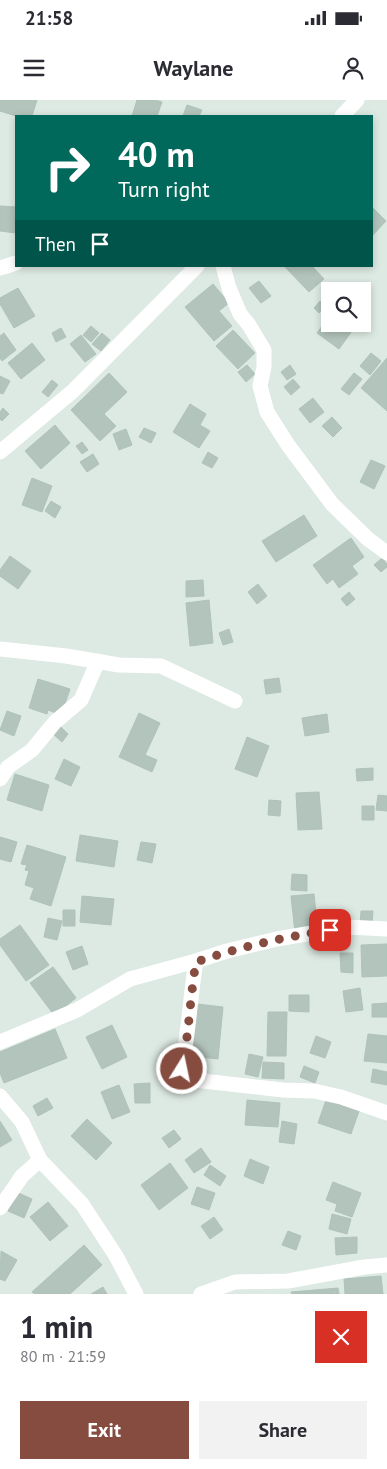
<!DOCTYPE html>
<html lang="en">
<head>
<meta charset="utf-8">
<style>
  :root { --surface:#fff; --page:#f2f2f3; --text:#2b2b33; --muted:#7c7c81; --accent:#864c40 }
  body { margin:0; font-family:"PT Sans",sans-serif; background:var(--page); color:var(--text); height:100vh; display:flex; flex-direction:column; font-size:19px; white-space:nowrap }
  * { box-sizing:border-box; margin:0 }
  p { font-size:16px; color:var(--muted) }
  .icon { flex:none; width:28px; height:28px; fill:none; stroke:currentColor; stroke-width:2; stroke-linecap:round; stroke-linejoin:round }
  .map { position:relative; height:1194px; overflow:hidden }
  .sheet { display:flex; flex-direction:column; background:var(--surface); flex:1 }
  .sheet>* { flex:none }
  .hud { position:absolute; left:15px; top:15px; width:358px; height:152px; border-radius:0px; box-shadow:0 2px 8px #0003; background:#00695c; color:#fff; overflow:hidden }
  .controls { position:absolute; left:321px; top:182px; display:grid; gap:10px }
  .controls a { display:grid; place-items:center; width:50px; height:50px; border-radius:0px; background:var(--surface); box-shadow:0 2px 8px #0003; font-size:25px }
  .pin { position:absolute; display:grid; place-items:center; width:42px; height:42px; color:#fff; margin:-21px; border-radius:10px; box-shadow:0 2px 8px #0006 }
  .me { position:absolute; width:55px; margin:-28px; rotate:10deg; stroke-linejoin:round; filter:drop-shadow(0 0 4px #0008) }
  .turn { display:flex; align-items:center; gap:18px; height:105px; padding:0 20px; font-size:22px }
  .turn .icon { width:65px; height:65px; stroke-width:2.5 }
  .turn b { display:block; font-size:35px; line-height:42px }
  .then { display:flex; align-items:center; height:48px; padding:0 20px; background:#0003; gap:10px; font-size:19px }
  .round { display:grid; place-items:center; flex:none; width:52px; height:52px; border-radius:0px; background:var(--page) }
  .summary { display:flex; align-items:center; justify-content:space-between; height:85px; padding:0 20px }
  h1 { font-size:30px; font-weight:700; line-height:38px }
  .cta { display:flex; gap:10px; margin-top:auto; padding:10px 20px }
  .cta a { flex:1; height:58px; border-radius:0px; background:var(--accent); color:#fff; font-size:20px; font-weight:700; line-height:58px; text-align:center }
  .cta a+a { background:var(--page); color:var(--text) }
  .status { display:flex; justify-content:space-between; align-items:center; height:35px; padding:0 25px; background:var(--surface); direction:ltr }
  .status svg { height:14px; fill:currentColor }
  header { display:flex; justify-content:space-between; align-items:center; height:65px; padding:0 20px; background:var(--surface); font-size:22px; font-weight:700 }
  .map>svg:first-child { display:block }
</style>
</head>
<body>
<div class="status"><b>21:58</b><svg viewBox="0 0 49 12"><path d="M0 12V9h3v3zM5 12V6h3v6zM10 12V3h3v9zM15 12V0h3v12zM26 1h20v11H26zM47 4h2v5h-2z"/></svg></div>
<header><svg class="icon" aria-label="menu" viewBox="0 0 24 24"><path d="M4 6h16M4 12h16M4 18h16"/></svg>Waylane<svg class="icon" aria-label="person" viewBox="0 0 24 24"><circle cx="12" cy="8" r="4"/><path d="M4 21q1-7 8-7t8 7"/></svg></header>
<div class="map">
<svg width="387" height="1194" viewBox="0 0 387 1194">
  <rect width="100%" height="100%" fill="#dde9e3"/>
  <path fill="#b2c4bc" stroke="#afc3ba" d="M0 0H37L32 16H16L0 11Z
    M137 0H155L162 2 157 16H132Z
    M187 5 202 10 199 16H183Z
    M0 106 16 107V133L0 131Z
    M371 106 386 121 371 137Z
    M284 166H312L324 179 309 192Z
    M259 181 271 196 261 203 249 188Z
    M213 184 229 203 219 211 232 226 214 241 185 207Z
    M18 188 35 216 14 228 0 204V198Z
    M320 201 325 206 319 213 314 208Z
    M362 202 369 207 362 216Z
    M330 215V224H357L339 249 317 233Z
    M91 226 99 233 91 242 83 235Z
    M61 228 66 237 56 242 52 233Z
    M233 230 255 253 238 269 216 246Z
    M4 233 16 250 2 261 0 258V236Z
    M102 233 110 240 101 251 92 244Z
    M81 235 96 254 85 262 70 244Z
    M32 243 45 260 21 279 8 263Z
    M371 253 381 261 370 275 360 266Z
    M387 258V311L361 288Z
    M247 265 255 274 246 282 238 272Z
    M290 265 296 274 287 280 281 272Z
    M109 273 127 292 104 314 116 326 100 341 71 310Z
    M354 273 362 279 349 295 341 289Z
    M0 276 10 281 3 294 0 293Z
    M293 279 300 287 291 295 284 287Z
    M52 280 58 285 48 297 42 292Z
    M313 298 324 312 310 323 299 309Z
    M190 304 206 314 200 325 210 331 199 348 173 332Z
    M3 308 9 314 2 321 0 319V312Z
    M332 317 342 328 333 337 322 326Z
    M55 325 70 343 41 369 25 351Z
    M144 328 156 333 151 343 139 337Z
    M126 329 132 345 119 350 113 334Z
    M82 342 88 350 82 354 76 346Z
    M208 352 218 358 212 368 202 363Z
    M93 354 99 364 87 372 80 362Z
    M371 360 385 366 374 389 360 382Z
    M32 378 52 386 42 412 22 405Z
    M51 401 61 407 55 418 45 411Z
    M304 415 317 436 276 462 262 441Z
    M351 438 364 457 352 466 358 474 339 488 333 479 327 484 313 465Z
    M10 456 31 471 18 489 0 476V470Z
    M382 458 387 464V467L381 472 374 465Z
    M203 480 204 496 186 497V481Z
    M258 484 267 496 257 504 248 492Z
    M349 492 355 499 347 506 341 499Z
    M209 500 213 543 190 546 186 503Z
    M229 529 233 542 223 545 219 533Z
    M279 578 281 592 266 594 264 580Z
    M38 579 70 589 61 615 48 610 47 614 29 608Z
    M7 611 21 616 14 636 0 630Z
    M139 613 160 623 145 655 157 660 152 672 119 657Z
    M327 614 329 632 305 636 302 618Z
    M59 625 68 634 62 642 52 633Z
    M247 637 269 646 257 677 235 669Z
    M64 659 80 667 71 686 55 679Z
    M373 668V680L357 681 356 669Z
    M15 674 49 685 42 711 7 700Z
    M319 692 322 729 298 730 296 693Z
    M378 695 387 696V711L376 710Z
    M269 700 281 701 280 716 268 715Z
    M362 706H374V720H362Z
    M80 735 118 741 114 767 76 761Z
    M0 737 17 742 11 762 0 759Z
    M141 742 156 744 152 763 137 760Z
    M27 745 66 757 51 806 30 799 34 788 25 785 29 771 25 770 27 765 21 764Z
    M292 774 307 775V791L291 790Z
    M314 794 318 831 295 833 291 796Z
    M82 796 114 799 111 825 80 822Z
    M63 810H75V826H63Z
    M361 811H373L372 825H360Z
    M48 818 62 821 57 840 44 837Z
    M20 825 49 865 26 881 0 845V839Z
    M387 844V876L362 877 361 845Z
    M82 846 88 864 73 870 66 852Z
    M340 853H353V873L341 872Z
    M53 867 76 898 54 915 30 883Z
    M360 888 363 910 346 912 343 891Z
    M289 895H309V912L289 911Z
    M387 903V917H372V904Z
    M197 904 223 907 218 959 192 956Z
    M268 912H287L286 956H267Z
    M112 925 127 957 102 969 86 937Z
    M55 929 67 958 4 983 0 973V952Z
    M368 934 387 936V963L364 961Z
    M316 936 331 942 325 958 310 953Z
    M249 954 263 957 258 977 245 974Z
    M263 962 284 963V979L262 978Z
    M304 966 319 972 315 983 300 977Z
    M373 969 387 972V985L371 982Z
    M150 983V1003H135L134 984Z
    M119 985 130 1012 112 1019 101 992Z
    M47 998 53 1008 38 1016 33 1006Z
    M247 1000 280 1003 278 1027 245 1025Z
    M326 1000 359 1011 351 1034 318 1023Z
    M87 1019 112 1043 96 1060 71 1036Z
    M0 1021 12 1040 0 1047Z
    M282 1021 297 1024 294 1044 279 1042Z
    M174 1030 181 1039 169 1048 162 1038Z
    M201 1048 211 1062 194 1073 185 1060Z
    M250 1059 269 1067 263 1084 244 1076Z
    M170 1063 188 1088 159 1110 141 1085Z
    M210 1065 226 1076 220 1086 204 1075Z
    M333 1082 361 1093 352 1117 335 1111 337 1104 326 1100Z
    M197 1087 215 1093 209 1110 191 1104Z
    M16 1092 32 1099 24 1118 8 1111Z
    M48 1102 68 1126 50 1141 30 1117Z
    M332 1114 351 1119 347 1134 329 1129Z
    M214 1117 223 1130 210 1139 201 1126Z
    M288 1131 301 1136 296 1150 282 1145Z
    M357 1137V1153L336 1155 335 1138Z
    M84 1145 102 1165 70 1194H35L32 1192Z
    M1 1151 17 1160 5 1181 0 1179Z
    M381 1176 383 1194H345L344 1179Z
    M103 1187 107 1194H91Z
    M338 1188 339 1194H292L291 1192Z"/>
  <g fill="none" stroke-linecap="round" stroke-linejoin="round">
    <path stroke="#fff" stroke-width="15" d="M342 16 357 0
      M223 166 229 188 240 214 249 225 264 250V267L260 286 267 312 288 345 332 404 368 439 387 453
      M0 168 16 163
      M0 352 73 291 197 166
      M0 549 66 556 119 565 161 566 235 601
      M0 679 8 667 32 650 55 622 81 600 98 561
      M196 861C190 897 189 934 181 969L194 980 283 990 314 991 341 997 387 1013
      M0 942 77 910 130 879 196 861 227 851 277 839 347 827 387 829
      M0 996 22 1022 40 1060 82 1104 116 1156 136 1194
      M0 1108 22 1076 40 1060
      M201 1194 235 1182 288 1181 364 1167 387 1165"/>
  </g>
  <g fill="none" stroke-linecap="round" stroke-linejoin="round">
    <path stroke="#864c40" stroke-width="9" stroke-dasharray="0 16.2" d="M182 969C189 934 190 897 196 862 240 847 284 837 330 830"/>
  </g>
</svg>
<div class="controls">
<a><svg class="icon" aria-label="search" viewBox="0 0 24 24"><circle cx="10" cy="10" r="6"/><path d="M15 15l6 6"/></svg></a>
</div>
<div class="pin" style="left:330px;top:830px;background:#d93025"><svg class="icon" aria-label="arrive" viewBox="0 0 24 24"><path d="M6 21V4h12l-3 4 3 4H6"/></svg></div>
<svg class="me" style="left:182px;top:969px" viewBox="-20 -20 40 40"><circle r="17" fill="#864c40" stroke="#fff" stroke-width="3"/><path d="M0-11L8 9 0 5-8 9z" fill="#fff"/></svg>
<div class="hud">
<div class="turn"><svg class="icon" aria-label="right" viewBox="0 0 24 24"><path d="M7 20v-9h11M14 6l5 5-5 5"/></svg><div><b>40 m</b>Turn right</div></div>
<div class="then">Then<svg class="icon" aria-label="arrive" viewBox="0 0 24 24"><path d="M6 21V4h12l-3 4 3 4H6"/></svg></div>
</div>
</div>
<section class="sheet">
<div class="summary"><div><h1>1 min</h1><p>80 m · 21:59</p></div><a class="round" style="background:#d93025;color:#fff"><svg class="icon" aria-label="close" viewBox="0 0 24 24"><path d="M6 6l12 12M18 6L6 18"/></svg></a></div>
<div class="cta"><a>Exit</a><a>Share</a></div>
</section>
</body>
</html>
